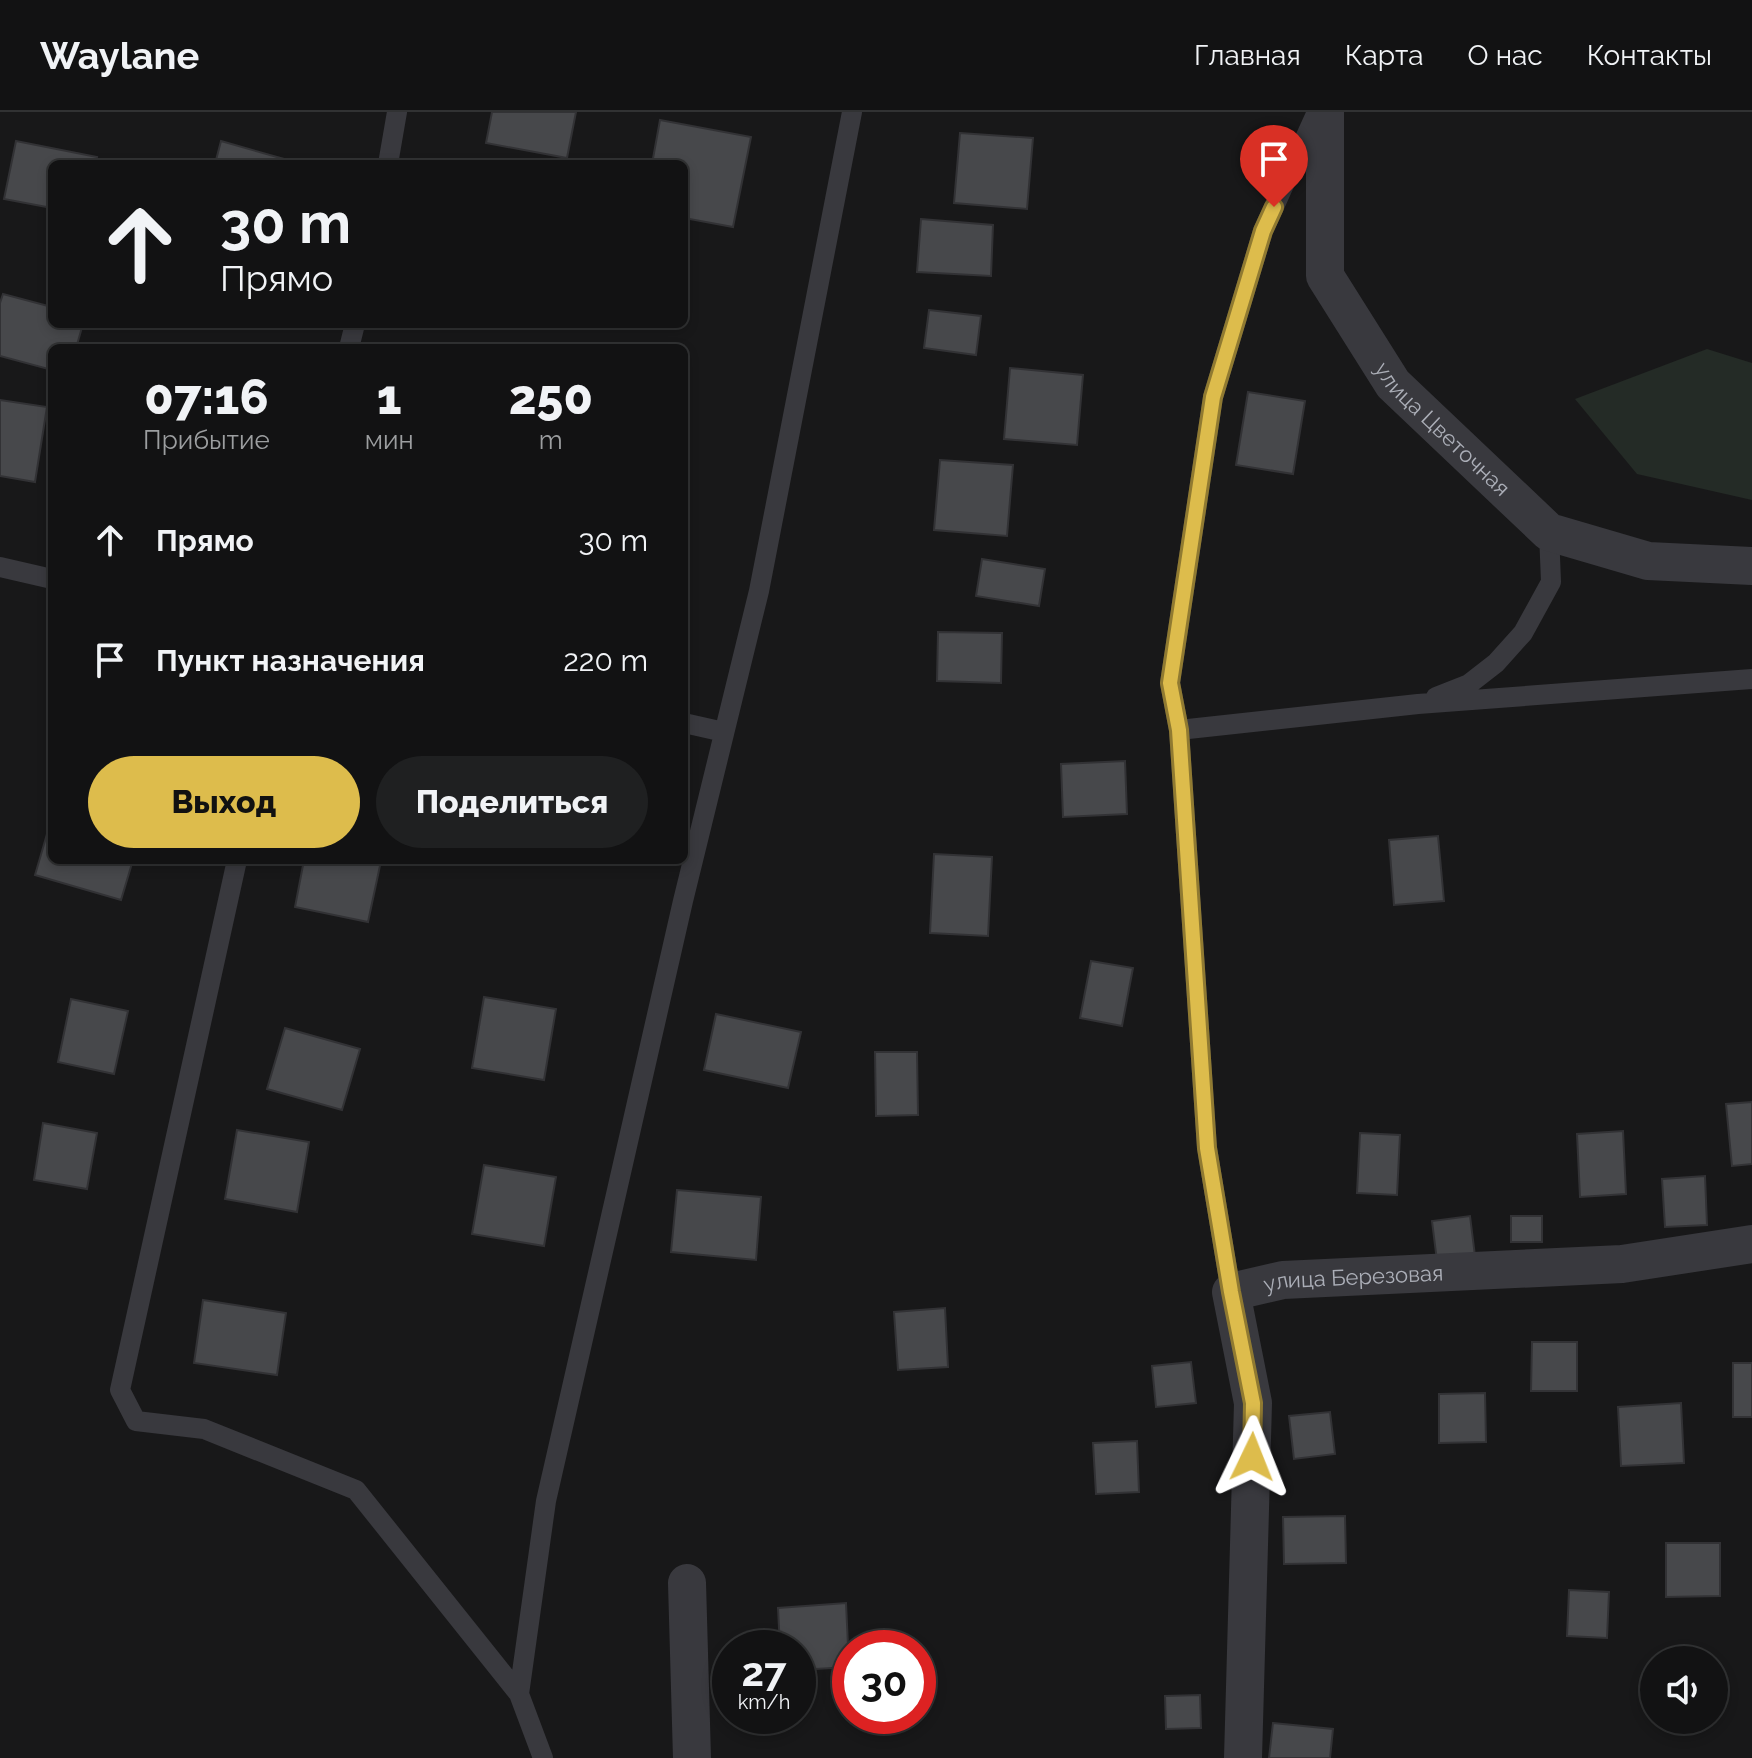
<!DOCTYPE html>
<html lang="ru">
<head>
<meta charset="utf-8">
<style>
  :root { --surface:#121213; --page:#1f2021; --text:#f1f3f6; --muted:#9c9ea0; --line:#313233; --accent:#ddbc4c }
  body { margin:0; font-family:Raleway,sans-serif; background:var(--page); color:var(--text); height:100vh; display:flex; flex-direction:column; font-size:30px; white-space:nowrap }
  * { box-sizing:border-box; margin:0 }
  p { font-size:26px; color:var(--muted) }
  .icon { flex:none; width:44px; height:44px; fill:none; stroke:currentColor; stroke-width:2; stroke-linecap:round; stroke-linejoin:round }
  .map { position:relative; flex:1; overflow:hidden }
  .sheet { position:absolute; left:48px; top:232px; width:640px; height:520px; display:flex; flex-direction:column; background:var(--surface); border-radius:12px; box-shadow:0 4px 12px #0003,0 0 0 2px var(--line) }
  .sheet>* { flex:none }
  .guide { position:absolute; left:48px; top:48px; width:640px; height:168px; border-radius:12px; box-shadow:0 4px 12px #0003,0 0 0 2px var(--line); background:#121213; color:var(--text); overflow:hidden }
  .controls { position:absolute; left:1640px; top:1534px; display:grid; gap:16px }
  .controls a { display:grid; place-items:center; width:88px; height:88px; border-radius:50%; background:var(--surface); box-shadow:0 4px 12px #0003,0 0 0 2px var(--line); font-size:40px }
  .speed { position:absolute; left:712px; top:1518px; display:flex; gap:16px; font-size:40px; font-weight:700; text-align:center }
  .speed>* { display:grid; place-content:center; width:104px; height:104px; border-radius:50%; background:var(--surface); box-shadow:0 4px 12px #0003,0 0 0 2px var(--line); line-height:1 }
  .speed small { font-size:20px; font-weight:400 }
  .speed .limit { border:12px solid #d22; background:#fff; color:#111 }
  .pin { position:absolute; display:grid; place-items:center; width:68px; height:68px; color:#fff; margin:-82px -34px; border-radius:50% 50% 50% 0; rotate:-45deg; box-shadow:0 0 8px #0007 }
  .pin .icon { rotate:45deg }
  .me { position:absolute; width:88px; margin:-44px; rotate:2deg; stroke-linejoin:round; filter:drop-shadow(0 0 6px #0008) }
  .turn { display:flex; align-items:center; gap:28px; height:168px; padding:0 40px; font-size:36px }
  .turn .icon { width:104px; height:104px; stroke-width:2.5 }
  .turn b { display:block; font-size:56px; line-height:68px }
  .eta { display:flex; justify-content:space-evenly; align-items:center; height:136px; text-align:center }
  .eta b { font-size:48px; font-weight:800; line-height:56px }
  .button { display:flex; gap:16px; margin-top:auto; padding:16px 40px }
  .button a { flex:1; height:92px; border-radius:48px; background:var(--accent); color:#111; font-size:32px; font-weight:800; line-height:92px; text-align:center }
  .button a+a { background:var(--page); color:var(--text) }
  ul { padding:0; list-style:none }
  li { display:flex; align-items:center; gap:24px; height:120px; padding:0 40px }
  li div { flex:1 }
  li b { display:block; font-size:30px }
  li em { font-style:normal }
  header { display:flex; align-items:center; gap:48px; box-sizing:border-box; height:112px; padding:0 40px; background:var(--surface); border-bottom:2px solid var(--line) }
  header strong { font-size:38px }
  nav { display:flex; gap:44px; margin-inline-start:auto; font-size:28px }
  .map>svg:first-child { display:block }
</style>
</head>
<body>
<header>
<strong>Waylane</strong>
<nav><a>Главная</a><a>Карта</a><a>О нас</a><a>Контакты</a></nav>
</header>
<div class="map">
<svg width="1752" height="1646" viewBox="0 0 1752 1646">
  <rect width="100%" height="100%" fill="#181819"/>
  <path fill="#242b26" d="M1707 237 1752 251V388L1637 362 1575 287Z"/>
  <path fill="#47484b" stroke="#323235" stroke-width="2" d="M492 0H576L567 46 486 31Z
    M660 8 751 25 733 115 684 106V52H652Z
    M960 21 1033 26 1027 97 954 91Z
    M16 29 97 45 95 52H52V96L4 87Z
    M221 29 284 47 282 52H215Z
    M921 107 993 113 991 164 917 160Z
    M3 182 52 195V212H83L76 236H52V258L0 244V191Z
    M929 198 981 204 976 243 924 236Z
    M1010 256 1083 263 1077 333 1004 327Z
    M1248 280 1305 289 1293 362 1236 353Z
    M0 288 47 295 35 370 0 364Z
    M940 348 1013 353 1007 424 934 418Z
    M982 447 1045 457 1039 494 976 484Z
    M938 520 1002 521 1001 571 937 569Z
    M1125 649 1127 702 1063 705 1061 652Z
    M52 705V748H133L121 788 35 763Z
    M1438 724 1444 789 1394 793 1389 728Z
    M934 742 992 745 988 824 930 821Z
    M304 748 381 749 368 810 295 795Z
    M1091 849 1133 856 1122 914 1080 906Z
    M484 885 556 897 544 968 472 956Z
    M71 887 128 899 114 962 58 950Z
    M716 902 801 920 788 976 704 958Z
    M285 916 360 937 342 998 267 977Z
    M875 940H917L918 1003 876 1004Z
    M1752 990V1052L1732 1054 1726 992Z
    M43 1011 97 1021 87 1077 34 1068Z
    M237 1018 309 1030 297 1100 225 1087Z
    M1623 1019 1626 1082 1580 1085 1577 1022Z
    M1360 1021 1400 1023 1397 1083 1357 1081Z
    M484 1053 556 1065 544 1134 472 1122Z
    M1705 1064 1707 1113 1665 1115 1662 1067Z
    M677 1078 761 1085 756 1148 671 1140Z
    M1470 1104 1475 1144 1437 1149 1432 1109Z
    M1511 1104H1542V1130H1511Z
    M203 1188 286 1201 277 1263 194 1251Z
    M945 1196 948 1255 898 1258 894 1200Z
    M1532 1230H1577V1279H1531Z
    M1191 1250 1196 1291 1156 1295 1152 1254Z
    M1733 1251H1752V1305H1733Z
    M1485 1281 1486 1330 1439 1331V1282Z
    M1681 1291 1684 1351 1621 1354 1618 1295Z
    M1330 1300 1335 1342 1294 1347 1289 1304Z
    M1137 1329 1139 1380 1096 1382 1093 1331Z
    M1345 1404 1346 1451 1284 1452 1283 1405Z
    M1666 1431H1720V1484L1666 1485Z
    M1569 1478 1609 1480 1607 1526 1567 1524Z
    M846 1491 849 1555 798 1558V1536H780L778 1496Z
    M1200 1583 1201 1616 1166 1617 1165 1584Z
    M1273 1611 1333 1617 1330 1646H1269Z"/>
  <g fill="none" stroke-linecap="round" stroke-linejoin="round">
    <path stroke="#39393e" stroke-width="20" d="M388 52 397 0
      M349 236 355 212
      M0 455 52 467
      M1436 585 1469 572 1496 551 1523 521 1551 470 1549 420
      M684 611 724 620
      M1179 618 1418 592 1752 567
      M237 748 120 1278 136 1309 204 1317 356 1378 519 1582
      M1231 1180 1207 1036 1179 618 1170 571 1213 285 1263 119 1316 2
      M543 1646 519 1582 546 1389 683 789 759 479 852 0"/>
    <g stroke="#39393e" stroke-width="38">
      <path id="s1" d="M1325 0V164L1393 272 1549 420 1648 449 1752 454"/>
      <path d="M687 1471 692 1646"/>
      <path id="s2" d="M1243 1646 1253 1291 1231 1180 1283 1168 1622 1152 1752 1132"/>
    </g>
  </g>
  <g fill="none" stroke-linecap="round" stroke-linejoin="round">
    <defs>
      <path id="route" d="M1252 1345 1253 1291 1231 1180 1207 1036 1179 618 1170 571 1213 285 1263 119 1274 95"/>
    </defs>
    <use href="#route" stroke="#907a31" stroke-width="20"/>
    <use href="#route" stroke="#ddbc4c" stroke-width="14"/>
  </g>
  <g text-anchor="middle" stroke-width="7" stroke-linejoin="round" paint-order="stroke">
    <g font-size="22" fill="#abaeb7" stroke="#131314">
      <text dy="8" stroke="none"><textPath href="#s1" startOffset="358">улица Цветочная</textPath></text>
      <text dy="8" stroke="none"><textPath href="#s2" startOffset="592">улица Березовая</textPath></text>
    </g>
  </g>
</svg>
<div class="controls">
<a><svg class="icon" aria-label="sound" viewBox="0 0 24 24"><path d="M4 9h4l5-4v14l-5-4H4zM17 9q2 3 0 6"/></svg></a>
</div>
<div class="speed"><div>27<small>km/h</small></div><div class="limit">30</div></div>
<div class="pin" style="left:1274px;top:95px;background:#d93025"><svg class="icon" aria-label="arrive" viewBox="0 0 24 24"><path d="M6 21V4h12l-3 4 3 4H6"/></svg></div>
<svg class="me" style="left:1252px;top:1345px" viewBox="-20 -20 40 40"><path d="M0-17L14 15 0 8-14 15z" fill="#ddbc4c" stroke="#fff" stroke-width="4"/></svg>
<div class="guide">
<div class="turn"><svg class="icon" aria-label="ahead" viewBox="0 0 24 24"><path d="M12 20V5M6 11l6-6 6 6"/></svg><div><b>30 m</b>Прямо</div></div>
</div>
<section class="sheet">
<div class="eta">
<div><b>07:16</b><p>Прибытие</p></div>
<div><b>1</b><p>мин</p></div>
<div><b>250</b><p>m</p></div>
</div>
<ul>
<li><svg class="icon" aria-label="ahead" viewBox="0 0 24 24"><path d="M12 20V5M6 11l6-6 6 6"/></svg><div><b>Прямо</b></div><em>30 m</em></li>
<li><svg class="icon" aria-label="arrive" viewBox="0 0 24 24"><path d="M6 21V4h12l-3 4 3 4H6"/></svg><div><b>Пункт назначения</b></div><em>220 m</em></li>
</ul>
<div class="button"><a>Выход</a><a>Поделиться</a></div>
</section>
</div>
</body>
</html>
